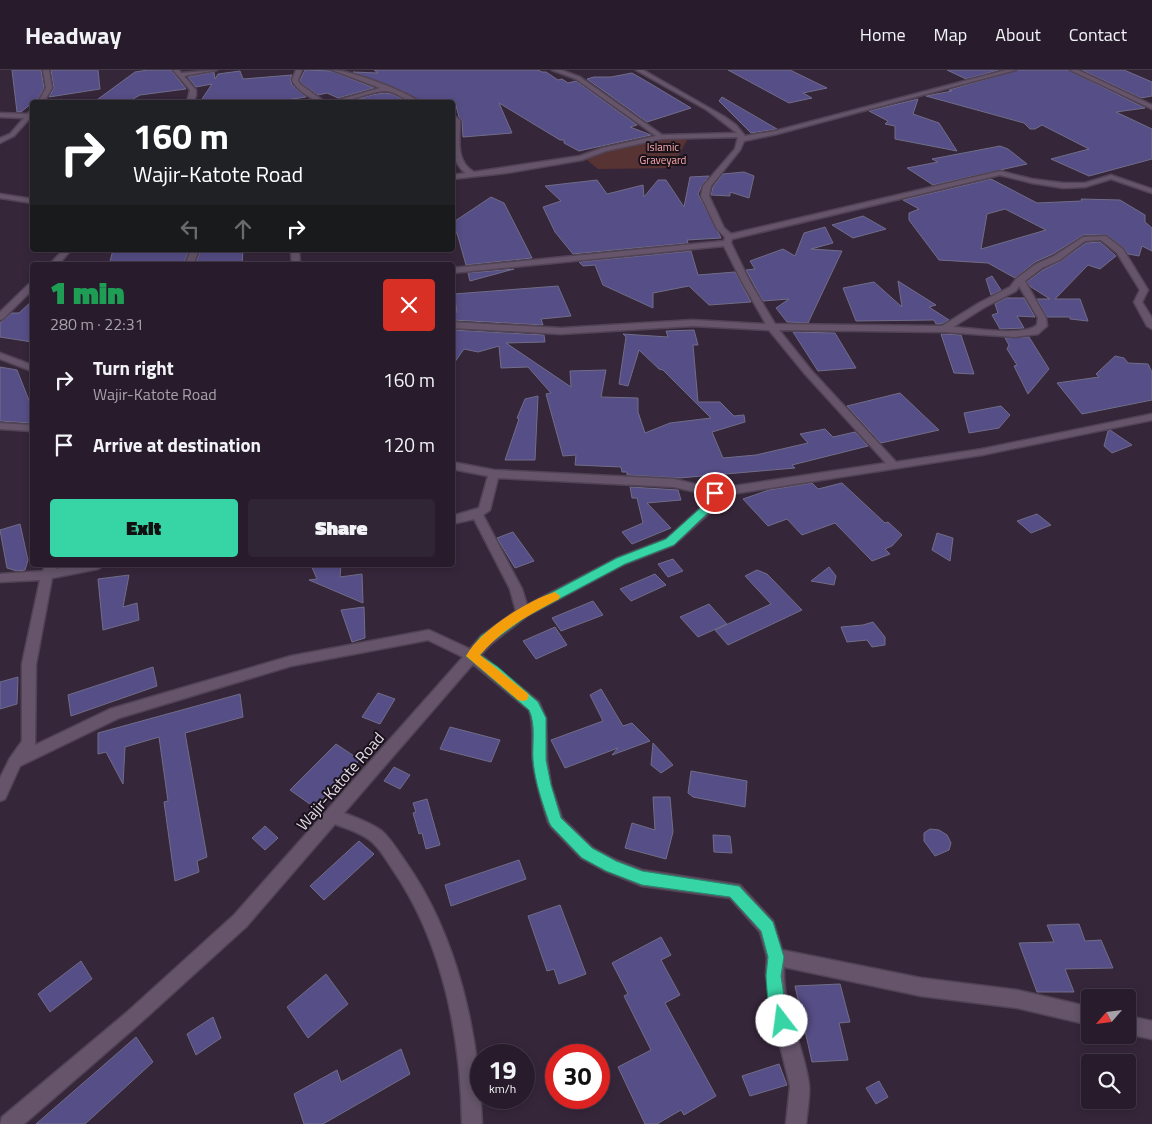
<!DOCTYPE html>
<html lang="en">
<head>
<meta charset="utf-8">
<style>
  :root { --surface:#281c2c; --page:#302534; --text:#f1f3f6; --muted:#a5a1a9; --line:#443a48; --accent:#37d4a6 }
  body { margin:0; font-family:"Titillium Web",sans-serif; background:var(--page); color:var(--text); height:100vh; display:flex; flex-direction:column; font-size:19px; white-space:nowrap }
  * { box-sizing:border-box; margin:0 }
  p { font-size:16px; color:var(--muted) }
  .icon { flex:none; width:28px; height:28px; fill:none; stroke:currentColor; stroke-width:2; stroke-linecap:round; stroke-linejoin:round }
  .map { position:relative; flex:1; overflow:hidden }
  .side { position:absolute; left:30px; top:192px; width:425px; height:305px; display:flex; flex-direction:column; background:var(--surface); border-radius:5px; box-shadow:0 2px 8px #0003,0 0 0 1px var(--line) }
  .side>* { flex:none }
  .hud { position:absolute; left:30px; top:30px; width:425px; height:152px; border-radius:5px; box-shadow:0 2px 8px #0003,0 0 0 1px var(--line); background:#202124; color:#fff; overflow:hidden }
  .needle { width:32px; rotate:242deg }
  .tools { position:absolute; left:1081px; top:919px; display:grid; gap:10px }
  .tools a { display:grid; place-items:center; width:55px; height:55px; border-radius:5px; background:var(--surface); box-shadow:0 2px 8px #0003,0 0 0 1px var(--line); font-size:25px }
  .speed { position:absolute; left:470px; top:974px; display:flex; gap:10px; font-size:25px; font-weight:700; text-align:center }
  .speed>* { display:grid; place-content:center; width:65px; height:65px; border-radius:50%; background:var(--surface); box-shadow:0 2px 8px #0003,0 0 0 1px var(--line); line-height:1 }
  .speed small { font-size:12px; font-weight:400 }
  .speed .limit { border:8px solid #d22; background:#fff; color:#111 }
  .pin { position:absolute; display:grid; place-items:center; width:42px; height:42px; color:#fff; margin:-21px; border:2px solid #fff; border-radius:50%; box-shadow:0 1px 5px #0007 }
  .me { position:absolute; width:55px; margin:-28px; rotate:345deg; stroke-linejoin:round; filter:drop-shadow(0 0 4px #0008) }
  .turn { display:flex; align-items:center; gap:18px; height:105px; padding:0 20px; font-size:22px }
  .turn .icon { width:65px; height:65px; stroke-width:2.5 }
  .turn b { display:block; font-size:35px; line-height:42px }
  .lanes { display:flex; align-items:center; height:48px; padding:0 20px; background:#0003; justify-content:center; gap:25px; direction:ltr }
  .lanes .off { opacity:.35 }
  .round { display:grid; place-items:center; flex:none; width:52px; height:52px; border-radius:5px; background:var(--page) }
  .headline { display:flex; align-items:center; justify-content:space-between; height:85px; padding:0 20px }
  h1 { font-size:30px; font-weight:800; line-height:38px; color:#1e9e55 }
  .button { display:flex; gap:10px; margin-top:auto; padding:10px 20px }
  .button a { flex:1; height:58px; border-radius:5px; background:var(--accent); color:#111; font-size:20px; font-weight:800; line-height:58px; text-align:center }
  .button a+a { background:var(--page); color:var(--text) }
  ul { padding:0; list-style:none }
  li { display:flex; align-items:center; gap:15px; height:65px; padding:0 20px }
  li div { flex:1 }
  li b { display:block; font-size:19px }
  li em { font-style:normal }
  header { display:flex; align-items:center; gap:30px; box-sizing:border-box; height:70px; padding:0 25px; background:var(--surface); border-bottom:1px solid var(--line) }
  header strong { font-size:24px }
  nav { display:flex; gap:28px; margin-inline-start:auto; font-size:18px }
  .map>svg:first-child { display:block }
</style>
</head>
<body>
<header>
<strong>Headway</strong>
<nav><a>Home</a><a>Map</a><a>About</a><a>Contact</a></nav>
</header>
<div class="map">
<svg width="1152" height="1054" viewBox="0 0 1152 1054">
  <rect width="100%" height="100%" fill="#36263a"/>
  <path fill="#583333" d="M661 69 687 70 672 98 598 99 587 90 601 83Z"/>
  <path fill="#564e86" stroke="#706d88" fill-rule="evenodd" d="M12 0H41L44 18 38 29 32 30V33L21 42H17Z
    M51 0H98L100 19 49 27 54 18Z
    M148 0H171L186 19 140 25 128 32H94L135 2Z
    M305 0 331 1 374 18 338 28 327 23 318 25 301 13 300 10Z
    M374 0H538L542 2H546L558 10 562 9 568 13 576 11 637 55 630 57 651 65 579 81 564 73V70H560L499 33 512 63 463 67 462 50 459 47 455 32H422L403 21 353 2 378 3Z
    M728 0H790L827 18 803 23 812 28 789 33Z
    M947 0H999L966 9Z
    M1018 0H1068L1145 38 1116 42 1152 59V89L1089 106 1051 89 1089 79 1042 55 1035 59H1030L1024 53 926 26 952 21 949 20Z
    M1082 0H1124L1152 12V26L1141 28Z
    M240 1 243 9 292 5 290 9 292 15 306 27 272 32H200L212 14 196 17 188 7 214 2 215 9 218 4Z
    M632 3 651 14 691 38 647 52 587 9 594 7H611Z
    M384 23 392 24 409 32H372L362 28 347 32H346L372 25Z
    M722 27 777 59 751 63 719 31Z
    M918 29 913 44 939 53 957 81 895 69V56L885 54 888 51 869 41Z
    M1000 76 1008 79 1027 94 933 115 907 98 938 92 932 89Z
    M744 102 754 106 749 128 730 122V126L711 125 713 117 723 104Z
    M709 106 702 115 698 124 721 168 687 170 688 173 573 184 555 162 543 137 561 131 545 116 597 110 607 124 643 115 644 127 658 110H666L684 137 690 107Z
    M991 109 1037 133 1082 131 1081 129 1120 130 1145 145V152L1152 158V181L1142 176 1139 186 1128 184 1124 178 1107 165H1083L1053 184 1035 192 1015 208 988 193 939 190 909 150V143L919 139 903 130ZM1005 139 1046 160 981 179 987 144Z
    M491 127 504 133 532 188 466 195 457 163 452 164V153Z
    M863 146 886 159 853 168 832 155Z
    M825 157 833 173 811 179 842 181 808 253 787 252 776 238 789 229 763 231 746 200 755 199 750 191 783 179 795 186 804 163Z
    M1100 172 1116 186 1100 199 1088 195 1055 229H1080L1088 251 1070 249V247H1047L1037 229H1050L1031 217 1027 212 1043 200 1061 191 1086 173Z
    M113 180H147L146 182 189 180 183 195H109Z
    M201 180H243L242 195H195Z
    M691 181 698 205 735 202 751 232 709 235 689 216 653 223V238L603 215 595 195 583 196 579 192Z
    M514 199 470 211 468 203Z
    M992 206 1001 220 991 225 986 209Z
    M898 211 936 235 929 237 949 250 941 254H936L934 250 856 251 843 218 874 212 902 237Z
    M558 216 571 246 541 249 543 255 452 250V241L457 242 454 224Z
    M1006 228H1024L1035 247 1017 246 1024 258 1000 259 992 245 998 243 995 234Z
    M32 231V272L0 267V253L12 243H19Z
    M452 260 544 265 545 272 506 273 571 317 570 301 606 300 601 327 638 328V342L645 363 670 353 711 348 663 300 659 299 639 280 628 316 619 314 626 267 623 264 668 267 666 261 694 260 698 275H693L698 332H720L734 346 744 345 745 352 712 362 723 388 756 385 808 373 800 364 825 359 833 367 855 362 868 376 792 395 795 398 679 408 627 405V402H622L621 397 575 395 576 385 563 386 546 324 551 323 528 297 501 298 499 276 478 282 464 279 452 296Z
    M793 262 835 263 856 298 818 301Z
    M941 264 961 265 974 304 954 303Z
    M1029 267 1049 299 1028 324 1014 296 1017 295 1007 279 1009 275 1005 268Z
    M1115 286 1124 288 1128 293 1148 294 1152 302V330L1082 344 1057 313 1099 307 1096 304Z
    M0 297 17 300 32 338V352L30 353 0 351Z
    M900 323 939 360 881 373 847 336Z
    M538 326 535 390H505L519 349 517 348 525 329Z
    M1001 336 1010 345 999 358 969 363 964 343Z
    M1110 360 1132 375 1112 383 1104 376 1108 361Z
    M812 413 818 419 842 413 885 453 888 452 902 465 892 476 885 479 890 484 872 491 835 453 802 465 787 449 768 456 743 429 769 420Z
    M630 417 678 420 681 430 647 433 671 458 632 474 622 462 643 453 637 428H632Z
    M1037 444 1051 455 1031 463 1017 451Z
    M20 454 28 490 25 500 17 501 7 498 0 460Z
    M513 462 534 491 515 498 497 468Z
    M937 463 953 468 950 491 932 480Z
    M673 489 683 501 668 507 658 494Z
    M311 495H341L340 507 362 504 363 533 309 510 317 509Z
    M829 497 836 506 834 515 811 511Z
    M757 500 767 504 802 540 728 575 715 560 771 534 745 506Z
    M655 504 666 515 631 531 620 519Z
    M129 505 123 537 137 533 139 550 103 560 98 509Z
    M593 531 603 545 561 561 552 548Z
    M709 534 727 554 698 567 680 547Z
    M364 537 365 568 352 572 341 540Z
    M873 552 885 567V575L872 577 867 570 847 572 841 557 863 555Z
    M555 557 567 575 536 589 523 571Z
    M153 597 157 616 71 646 68 625Z
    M18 607 17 634 0 639V612Z
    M601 619 623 656 632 653 650 671 612 685 618 678 565 698 551 670 603 651 590 625Z
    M378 623 395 629 380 654 362 647Z
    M240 624 243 647 185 663 207 787 197 791 199 802 175 811 164 732 168 731 159 667 125 677 123 714 106 682 98 684V663Z
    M450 657 500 670 491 692 440 679Z
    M653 673 673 695 661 703 651 695Z
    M336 674 360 690 314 737 290 720Z
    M394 697 410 705 400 719 384 711Z
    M691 701 747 711 745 737 693 727 688 723Z
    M653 727H670L673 762 666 789 625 778 632 753 655 760Z
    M427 729 440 775 426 779 422 763 419 764 413 743 416 742 413 733Z
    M265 756 278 768 265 780 252 768Z
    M930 759 939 760 947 765 951 773 949 780 935 786 924 771V763Z
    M713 765 730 766 732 783 714 782Z
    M359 771 374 784 324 830 310 816Z
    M519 790 526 809 451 836 445 815Z
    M560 835 586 904 559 914 554 899 547 901 528 846Z
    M1079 854 1085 871 1101 870 1113 898 1065 899 1074 922H1037L1019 873 1054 872 1047 855Z
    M661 867 671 885 661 890 680 925 665 933 716 1026 684 1045 681 1040 657 1054H645L618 997 651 980 624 926 628 924 612 893Z
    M81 891 92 909 50 942 38 924Z
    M326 904 348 934 308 968 287 937Z
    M840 914 850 952 839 953 848 990 812 992 795 916Z
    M213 947 221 968 196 985 187 964Z
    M136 967 153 992 85 1054H36Z
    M401 979 410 1004 323 1054H304L294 1024 337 1000 341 1012Z
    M779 994 787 1015 750 1026 742 1006Z
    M879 1011 888 1027 876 1034 866 1018Z"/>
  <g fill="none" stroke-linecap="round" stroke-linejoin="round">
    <defs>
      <path id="minor" d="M43 0H49L52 18 44 32H38L46 18Z
        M173 0H179L181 3 217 0 184 6 196 20V26L193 32H187L190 20Z
        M296 0H302L298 10 300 14 325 32C314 32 296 20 292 10Z
        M332 0C351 0 405 21 420 32 407 34 396 20 384 21 367 22 352 32 334 32L335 31 380 18Z
        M552 0H561L580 7 662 65 737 63 707 40 636 0H643L725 47 736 55 745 66 775 61 1006 0H1016L777 64 744 71 740 80 711 116 709 126 724 158 731 164 1000 101 1032 109 1063 113H1085L1111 105 1152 119V123L1111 109 1085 117 1063 118 1032 113 1000 105 732 169 731 173 750 212 775 254 942 256 979 233 1010 217 1017 208 1036 194 1054 186 1083 167 1106 166 1123 179 1148 220 1142 232 1152 248V259L1147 256 1134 232 1140 220 1117 183 1101 170 1085 171 1060 190 1042 198 1025 211 1046 248 1047 256 1038 264 1015 267 944 262 779 260 811 300 896 392 982 379 1152 344V350L982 385 719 426 714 439 674 475 625 494 527 546 491 574 481 585 539 632 546 648 547 690 551 715 562 748 593 778 616 790 642 800 740 815 773 851 782 880 921 908 1017 920 1090 937V955L1017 938 921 926 784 897C782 939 804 975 809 1015 810 1028 807 1041 806 1054H786L790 1016 770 935 766 904 767 887 760 862 730 828 642 816 605 801 581 788 551 757 548 752C542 732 535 712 533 691 531 674 535 656 529 640L473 594 344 743C357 748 371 753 382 761 391 769 398 781 405 791 458 866 479 964 482 1054H462C461 967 443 873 393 800 387 791 381 780 372 772 362 763 347 759 335 754L246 857 138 955 24 1054H0L2 1047 126 943 234 845 463 587 428 570 291 596 119 648 20 696 5 729 0 731V708L10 688 22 671V594L40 510 0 512V504L43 501 45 495H57L56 499 76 495H104L98 499 52 508 36 594 35 675 110 639 291 586 429 560 470 579 481 566 516 541 510 519 474 449 452 454V446L479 438 488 406 452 399V392L494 400 674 409 715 419 886 393 805 304 769 260 693 256 561 264 452 258V252L561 258 693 250 766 254 742 212 724 176 452 203V198L724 171 725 167 717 159 701 126 703 116 735 79 738 67 661 69 606 81 582 90 506 103 452 109V105L466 103C449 93 452 61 452 44L460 50C460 70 455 91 474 102L580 86 602 78 656 66 576 9ZM1019 216 1038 248 1037 255C1023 267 973 258 953 257L985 237 1016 221ZM498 408 674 417 709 425 705 434 666 469 617 488 527 535 522 519 483 445 490 440Z
        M1070 0H1078L1152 35V39Z
        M32 40V48H30L14 66 0 73V68L10 64 24 48 0 47V43L27 44Z
        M0 124 32 129V133L0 128Z
        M63 180H71L58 195H49Z
        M191 180H199L193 195H185Z
        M291 180H299L300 195H292Z
        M29 214H32V220L3 249 0 250V242Z
        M0 283 32 295V301L0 289Z
        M0 353 32 355V361L0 359Z
        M1128 946 1152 951V969L1128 964Z"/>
    </defs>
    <use href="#minor" stroke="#514355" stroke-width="3"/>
    <use href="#minor" fill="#65546a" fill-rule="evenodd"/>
  </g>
  <path fill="#37d4a6" stroke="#248a6c" d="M715 420 720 423 713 438 674 475 625 494 527 546 490 573 480 585 498 597 538 632 546 648V690L551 715 561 748 592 778 616 791 642 801 739 816 773 852 784 887 781 906 785 933 791 951 788 957 782 959 777 957 768 933 766 906 768 887 761 861 730 827 642 815 606 801 582 788 551 756 549 752C542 732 535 712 533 690 532 673 536 655 529 640L466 586 481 566 519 540 617 488 666 469 705 434 711 421Z"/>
  <path fill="#f59e0b" d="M555 522 560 526 559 529C530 544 501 560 480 585L527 623 529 626 527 630 523 631 518 630 466 586C479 561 528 530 555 522Z"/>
  <g text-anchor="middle" stroke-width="4" stroke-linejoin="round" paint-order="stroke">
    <g font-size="11" fill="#faa9a9" stroke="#19121b">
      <text x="663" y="81">Islamic<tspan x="663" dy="13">Graveyard</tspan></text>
    </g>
    <g font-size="16" fill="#e5dbe8" stroke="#19121b">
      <text transform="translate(340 711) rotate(-49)" y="6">Wajir-Katote Road</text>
    </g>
  </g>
</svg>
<div class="tools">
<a><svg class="needle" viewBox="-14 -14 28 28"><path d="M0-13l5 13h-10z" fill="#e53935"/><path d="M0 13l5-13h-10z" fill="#a5a1a9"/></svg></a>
<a><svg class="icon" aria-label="search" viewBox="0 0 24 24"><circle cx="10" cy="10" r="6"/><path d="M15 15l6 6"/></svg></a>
</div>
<div class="speed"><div>19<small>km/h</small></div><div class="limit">30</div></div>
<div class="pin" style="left:715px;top:423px;background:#d93025"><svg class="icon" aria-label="arrive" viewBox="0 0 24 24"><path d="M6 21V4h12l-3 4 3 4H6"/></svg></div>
<svg class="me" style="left:782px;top:951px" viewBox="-20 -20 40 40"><circle r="19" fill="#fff"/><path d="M0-13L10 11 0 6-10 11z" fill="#37d4a6"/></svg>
<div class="hud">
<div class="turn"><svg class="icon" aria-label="right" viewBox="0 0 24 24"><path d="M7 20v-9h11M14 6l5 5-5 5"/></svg><div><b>160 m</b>Wajir-Katote Road</div></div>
<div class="lanes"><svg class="icon off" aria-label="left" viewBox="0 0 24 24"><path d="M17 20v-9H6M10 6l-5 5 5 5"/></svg><svg class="icon off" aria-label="ahead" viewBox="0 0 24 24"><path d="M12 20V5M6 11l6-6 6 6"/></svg><svg class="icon" aria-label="right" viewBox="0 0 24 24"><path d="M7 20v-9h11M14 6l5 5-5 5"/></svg></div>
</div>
<section class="side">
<div class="headline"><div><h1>1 min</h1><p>280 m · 22:31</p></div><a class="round" style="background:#d93025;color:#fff"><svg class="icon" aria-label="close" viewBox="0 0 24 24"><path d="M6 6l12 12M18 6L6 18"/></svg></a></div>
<ul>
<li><svg class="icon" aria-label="right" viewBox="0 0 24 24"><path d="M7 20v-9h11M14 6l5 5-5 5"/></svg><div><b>Turn right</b><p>Wajir-Katote Road</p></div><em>160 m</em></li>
<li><svg class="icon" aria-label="arrive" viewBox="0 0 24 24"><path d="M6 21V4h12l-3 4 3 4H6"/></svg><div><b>Arrive at destination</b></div><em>120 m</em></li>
</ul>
<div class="button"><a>Exit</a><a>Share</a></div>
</section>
</div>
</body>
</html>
